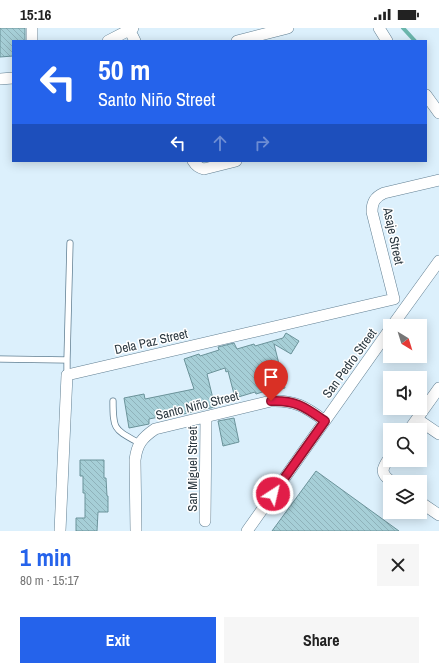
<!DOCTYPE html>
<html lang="en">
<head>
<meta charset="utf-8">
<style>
  :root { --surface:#fff; --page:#f6f6f6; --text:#222; --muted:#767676; --accent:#2563eb }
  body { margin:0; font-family:"Archivo Narrow",sans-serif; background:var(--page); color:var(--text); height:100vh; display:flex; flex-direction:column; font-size:15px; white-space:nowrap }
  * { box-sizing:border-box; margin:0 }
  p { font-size:13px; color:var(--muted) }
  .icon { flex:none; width:22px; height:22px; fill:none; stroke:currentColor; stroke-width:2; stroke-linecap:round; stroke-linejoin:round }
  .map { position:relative; height:503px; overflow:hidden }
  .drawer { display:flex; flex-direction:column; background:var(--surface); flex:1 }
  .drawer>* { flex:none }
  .banner { position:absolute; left:12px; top:12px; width:415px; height:122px; border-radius:0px; box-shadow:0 2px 10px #0003; background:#2563eb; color:#fff; overflow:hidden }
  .needle { width:26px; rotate:142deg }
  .tools { position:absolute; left:383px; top:291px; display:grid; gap:8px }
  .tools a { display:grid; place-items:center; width:44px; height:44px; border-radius:0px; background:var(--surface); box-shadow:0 2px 10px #0003; font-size:20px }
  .pin { position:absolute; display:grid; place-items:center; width:34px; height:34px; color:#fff; margin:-41px -17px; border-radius:50% 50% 50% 0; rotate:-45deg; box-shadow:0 0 4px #0007 }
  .pin .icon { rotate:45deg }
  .me { position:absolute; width:44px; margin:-22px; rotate:35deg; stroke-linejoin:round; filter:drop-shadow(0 0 3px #0008) }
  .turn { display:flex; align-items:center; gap:14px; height:84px; padding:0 20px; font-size:18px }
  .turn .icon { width:52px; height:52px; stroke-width:2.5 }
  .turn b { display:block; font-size:28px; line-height:34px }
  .lanes { display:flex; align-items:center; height:38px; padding:0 20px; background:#0003; justify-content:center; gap:20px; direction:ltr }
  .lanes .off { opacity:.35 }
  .round { display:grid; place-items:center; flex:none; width:42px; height:42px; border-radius:0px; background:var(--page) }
  .summary { display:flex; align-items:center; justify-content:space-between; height:68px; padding:0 20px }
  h1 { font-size:24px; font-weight:800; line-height:30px; color:var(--accent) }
  .action { display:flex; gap:8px; margin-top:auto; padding:8px 20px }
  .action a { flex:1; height:46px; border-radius:0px; background:var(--accent); color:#fff; font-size:16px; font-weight:800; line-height:46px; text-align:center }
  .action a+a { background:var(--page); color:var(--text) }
  .status { display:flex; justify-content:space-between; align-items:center; height:28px; padding:0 20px; background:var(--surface); direction:ltr }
  .status svg { height:11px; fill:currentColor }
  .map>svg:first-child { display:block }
</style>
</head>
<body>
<div class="status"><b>15:16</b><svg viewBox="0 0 49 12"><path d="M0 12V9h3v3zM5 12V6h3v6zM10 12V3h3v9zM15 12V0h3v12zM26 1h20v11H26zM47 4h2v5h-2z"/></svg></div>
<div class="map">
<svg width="439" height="503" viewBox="0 0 439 503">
  <defs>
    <pattern id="building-back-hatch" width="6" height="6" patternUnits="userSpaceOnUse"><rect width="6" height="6" fill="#a6cfd7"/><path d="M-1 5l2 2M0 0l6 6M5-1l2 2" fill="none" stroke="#8fb2ba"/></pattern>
  </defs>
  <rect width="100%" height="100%" fill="#dcf0fc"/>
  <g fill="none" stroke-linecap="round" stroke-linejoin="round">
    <path stroke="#6ab6ac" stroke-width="4" d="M403 0 415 13"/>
  </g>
  <path fill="url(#building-back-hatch)" stroke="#6b939a" d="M0 0H25V13H13V28L0 29Z
    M286 305 299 313 291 326 274 316 285 360 270 364 269 362 256 366 255 364 235 370 228 343 226 344 225 340 207 346 215 379 179 387V385L149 391V396L129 400 124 370 144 366 145 371 194 361 184 331 199 326 200 328 219 322 218 319 234 315 237 321 254 316 255 318 283 310Z
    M234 390 239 414 223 418 218 393Z
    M80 432H104V450H106L107 468H108V484H98L97 503H76V490H85V465H83V448H80Z
    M316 443 399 503H272Z"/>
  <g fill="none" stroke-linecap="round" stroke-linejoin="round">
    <defs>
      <path id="service" d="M0 331 67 332
        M67 347V332L70 215
        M113 373C113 402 114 401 139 415"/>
      <path id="minor" d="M379 0 387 13
        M129 1 135 13
        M32 13V0
        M108 13 133 0
        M237 13 288 0
        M0 51 13 50
        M426 67 439 85
        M193 133C196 138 199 140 204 141L236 133
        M394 271 372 184C372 174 375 169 384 165L439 152
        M392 298 439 233
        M417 391 439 406
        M409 402 439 360
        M390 429C382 440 379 445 392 454
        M420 474 439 487
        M205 493 206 389
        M60 503 67 347 394 271
        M136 503 135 432C137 416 142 410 155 401L271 373C295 372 306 379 325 393
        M247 503 390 301"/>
    </defs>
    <use href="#service" stroke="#617f92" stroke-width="7"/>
    <use href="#minor" stroke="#617f92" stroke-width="12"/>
    <use href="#service" stroke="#fff" stroke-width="5.5"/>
    <use href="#minor" stroke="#fff" stroke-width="11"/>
  </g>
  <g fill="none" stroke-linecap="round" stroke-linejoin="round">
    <defs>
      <path id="route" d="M271 373C296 372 305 379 325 393L273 466"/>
    </defs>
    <use href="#route" stroke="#92132f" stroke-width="10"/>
    <use href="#route" stroke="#e11d48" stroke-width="7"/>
  </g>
  <g text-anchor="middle" stroke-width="3" stroke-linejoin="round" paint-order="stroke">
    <g font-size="13" fill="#2c3941" stroke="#fff">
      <text transform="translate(394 208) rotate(78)" y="5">Asaje Street</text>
      <text transform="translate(151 313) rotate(-13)" y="5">Dela Paz Street</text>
      <text transform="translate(349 335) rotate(-54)" y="5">San Pedro Street</text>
      <text transform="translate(197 377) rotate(-14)" y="5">Santo Niño Street</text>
      <text transform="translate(192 441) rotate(-90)" y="5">San Miguel Street</text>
    </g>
  </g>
</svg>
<div class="tools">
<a><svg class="needle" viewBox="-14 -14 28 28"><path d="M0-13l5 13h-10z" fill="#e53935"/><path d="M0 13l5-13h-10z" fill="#767676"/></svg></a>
<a><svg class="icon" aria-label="sound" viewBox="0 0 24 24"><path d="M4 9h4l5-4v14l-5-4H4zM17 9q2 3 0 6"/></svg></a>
<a><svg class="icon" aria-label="search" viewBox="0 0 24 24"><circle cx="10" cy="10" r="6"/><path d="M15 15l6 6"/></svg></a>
<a><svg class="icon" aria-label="layers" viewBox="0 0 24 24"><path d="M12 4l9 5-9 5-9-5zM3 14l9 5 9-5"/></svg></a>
</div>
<div class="pin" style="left:271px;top:373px;background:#d93025"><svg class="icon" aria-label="arrive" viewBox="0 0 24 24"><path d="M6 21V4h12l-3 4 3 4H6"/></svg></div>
<svg class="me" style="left:273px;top:466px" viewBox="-20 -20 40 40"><circle r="17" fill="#e11d48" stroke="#fff" stroke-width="3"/><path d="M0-11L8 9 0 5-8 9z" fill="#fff"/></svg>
<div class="banner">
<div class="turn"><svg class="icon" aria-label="left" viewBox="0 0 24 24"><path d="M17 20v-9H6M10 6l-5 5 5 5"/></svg><div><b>50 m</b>Santo Niño Street</div></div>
<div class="lanes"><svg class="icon" aria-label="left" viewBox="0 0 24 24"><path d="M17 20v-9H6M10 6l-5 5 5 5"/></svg><svg class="icon off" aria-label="ahead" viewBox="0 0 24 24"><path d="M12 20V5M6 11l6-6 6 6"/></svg><svg class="icon off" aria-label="right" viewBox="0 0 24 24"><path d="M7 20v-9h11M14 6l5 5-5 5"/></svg></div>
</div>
</div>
<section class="drawer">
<div class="summary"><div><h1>1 min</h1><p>80 m · 15:17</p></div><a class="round"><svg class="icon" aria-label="close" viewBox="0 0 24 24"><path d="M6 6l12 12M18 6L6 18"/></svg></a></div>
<div class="action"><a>Exit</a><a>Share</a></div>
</section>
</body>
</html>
